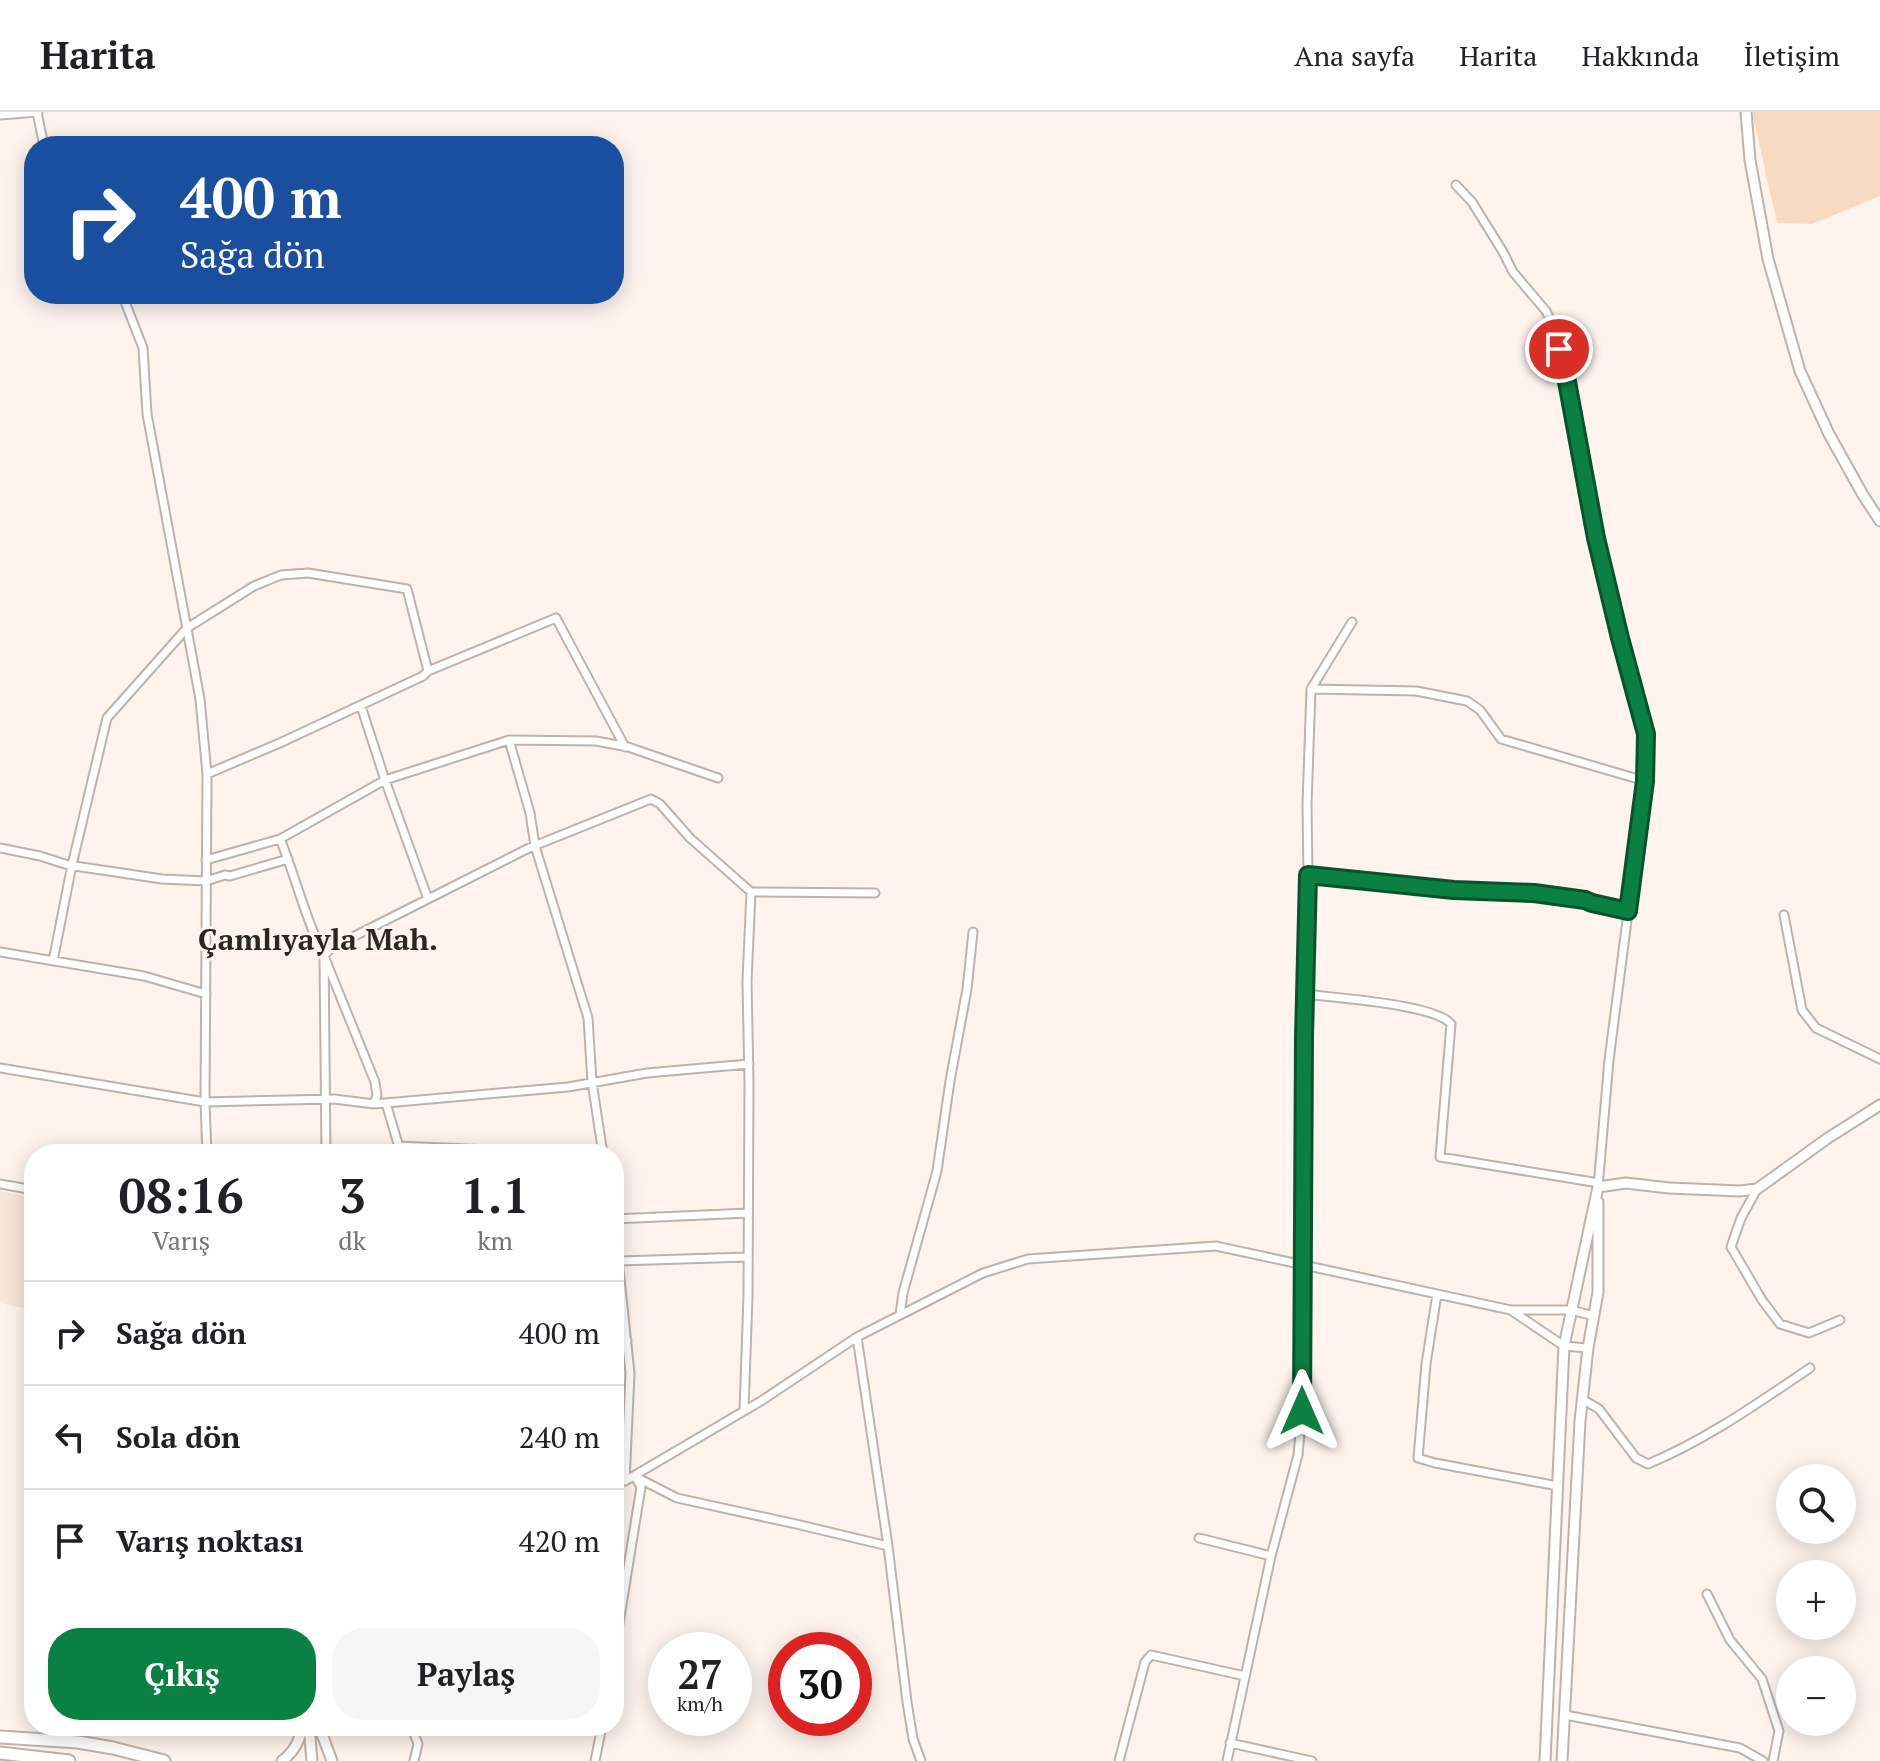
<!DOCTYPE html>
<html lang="tr">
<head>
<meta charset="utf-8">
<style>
  :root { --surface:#fff; --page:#f6f6f6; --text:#202124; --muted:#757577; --line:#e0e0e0; --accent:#0b8043 }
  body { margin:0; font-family:"PT Serif",serif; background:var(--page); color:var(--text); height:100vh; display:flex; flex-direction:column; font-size:30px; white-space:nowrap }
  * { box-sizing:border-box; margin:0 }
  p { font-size:26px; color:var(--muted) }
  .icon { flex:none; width:44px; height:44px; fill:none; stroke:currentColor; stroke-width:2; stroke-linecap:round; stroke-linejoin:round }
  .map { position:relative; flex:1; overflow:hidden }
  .side { position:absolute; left:24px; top:1032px; width:600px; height:592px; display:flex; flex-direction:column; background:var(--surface); border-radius:32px; box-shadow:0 4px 20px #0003 }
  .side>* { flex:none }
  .banner { position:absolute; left:24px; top:24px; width:600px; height:168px; border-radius:32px; box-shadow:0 4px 20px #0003; background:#1a4fa0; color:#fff; overflow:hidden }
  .controls { position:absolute; left:1776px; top:1352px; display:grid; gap:16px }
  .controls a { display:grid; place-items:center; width:80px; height:80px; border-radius:50%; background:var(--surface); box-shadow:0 4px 20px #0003; font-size:40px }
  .speed { position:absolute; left:648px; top:1520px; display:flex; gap:16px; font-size:40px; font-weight:700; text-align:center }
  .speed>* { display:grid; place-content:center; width:104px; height:104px; border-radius:50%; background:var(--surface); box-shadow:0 4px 20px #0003; line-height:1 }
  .speed small { font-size:20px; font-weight:400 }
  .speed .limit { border:12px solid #d22; background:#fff; color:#111 }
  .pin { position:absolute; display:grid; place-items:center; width:68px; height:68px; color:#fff; margin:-34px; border:4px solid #fff; border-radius:50%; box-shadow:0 2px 8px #0007 }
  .me { position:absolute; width:88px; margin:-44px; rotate:0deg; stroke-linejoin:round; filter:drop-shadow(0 0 6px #0008) }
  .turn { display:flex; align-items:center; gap:28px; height:168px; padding:0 24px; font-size:36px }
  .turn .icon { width:104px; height:104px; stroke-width:2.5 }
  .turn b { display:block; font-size:56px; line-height:68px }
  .eta { display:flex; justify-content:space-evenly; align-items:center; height:136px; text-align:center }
  .eta b { font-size:48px; font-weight:800; line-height:56px }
  .cta { display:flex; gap:16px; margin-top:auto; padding:16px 24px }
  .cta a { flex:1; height:92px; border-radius:32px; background:var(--accent); color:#fff; font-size:32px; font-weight:800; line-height:92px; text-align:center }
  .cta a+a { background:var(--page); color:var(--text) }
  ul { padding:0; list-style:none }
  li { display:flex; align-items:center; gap:24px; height:104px; padding:0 24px; border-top:2px solid var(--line) }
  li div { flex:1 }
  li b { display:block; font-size:30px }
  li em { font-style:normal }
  header { display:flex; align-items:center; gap:48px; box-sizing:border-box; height:112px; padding:0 40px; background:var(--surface); border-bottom:2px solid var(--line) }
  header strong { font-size:38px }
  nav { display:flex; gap:44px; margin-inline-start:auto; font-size:28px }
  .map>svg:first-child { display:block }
</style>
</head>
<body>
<header>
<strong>Harita</strong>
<nav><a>Ana sayfa</a><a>Harita</a><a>Hakkında</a><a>İletişim</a></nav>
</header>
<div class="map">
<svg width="1880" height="1649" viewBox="0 0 1880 1649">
  <rect width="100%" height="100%" fill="#fef4ed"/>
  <path fill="#f8e6d8" d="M0 1079 34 1086V1198L0 1191Z"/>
  <path fill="#f8d9c2" d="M1752 0H1880V84L1812 112 1777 111Z"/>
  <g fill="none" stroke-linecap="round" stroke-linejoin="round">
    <defs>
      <path id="minor" d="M37 0 44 34
        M0 3 38 0
        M1456 73 1472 90 1503 140 1513 160 1546 199 1554 215 1565 259 1596 426 1620 526 1646 622 1645 669 1609 948 1598 1075
        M122 182 143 236 147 302 200 587 207 662 205 990 207 1042
        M428 559 556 506 625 635
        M1311 577 1416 579 1467 589 1480 598 1501 627 1645 669
        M509 628 530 701 535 734 588 906 592 970 603 1042
        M280 727 385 668 361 594
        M0 736 40 744 68 753 162 767 206 769 225 763 230 764 288 747
        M206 748 280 727C296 765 305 807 324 844L326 1042
        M1308 763 1454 778 1534 781 1585 788 1592 791 1628 799
        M428 787 529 736 651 687 660 692 690 726 751 780 875 781
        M1784 803 1802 898 1816 916 1880 947
        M0 840 144 864 206 882
        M53 849 72 753 107 606 187 516 254 474 281 463 308 461 407 477 428 559 423 564 282 630 207 662
        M1305 882C1334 886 1435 892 1451 912L1440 1045 1599 1071
        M0 956 205 990 334 987 374 992 377 983 375 970 324 844 331 836 428 787 385 668 509 628 596 629 628 635 718 666
        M386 991 401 1042
        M374 992 568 975 647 961 749 952
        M398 1034 490 1038
        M0 1072 34 1078
        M1757 1077 1741 1106 1731 1135 1762 1188 1780 1212 1809 1221 1840 1208
        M614 1107 748 1101
        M614 1111 630 1261 625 1369
        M619 1149 748 1145
        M1437 1182 1426 1252 1418 1346 1435 1351 1558 1374
        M1512 1199 1564 1234 1588 1236
        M900 1202 903 1181 937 1059 950 969 967 877 973 820
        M857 1225 888 1434 907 1590 913 1627 921 1649
        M614 1228H627
        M1582 1287 1599 1297 1636 1346 1648 1352C1706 1328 1758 1291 1810 1256
        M744 1299 748 1184 749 971 747 869 751 780
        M634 1364 677 1386 796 1412 888 1434
        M614 1368 625 1369 761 1289 857 1225 983 1161 1028 1147 1216 1134 1511 1198H1571L1594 1204
        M1199 1426 1271 1444 1298 1343 1302 1299 1304 925 1308 763 1307 693 1311 577 1352 510
        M1707 1482 1730 1528 1762 1567 1779 1619 1773 1649
        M614 1542 641 1375 635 1365
        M1565 1603 1740 1636 1763 1649
        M411 1614 418 1632 414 1649
        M1230 1631 1312 1649
        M595 1649 602 1614
        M1119 1649 1145 1550 1151 1543 1245 1564
        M1227 1649 1271 1444"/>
      <path id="tertiary" d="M1746 0 1750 48 1768 147 1800 259 1829 322 1863 383 1880 409
        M1598 1075 1626 1071 1669 1076 1740 1079 1757 1077 1828 1026 1880 993
        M309 1614 312 1649
        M319 1614 332 1649
        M282 1649C295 1639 299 1629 303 1614
        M1545 1649 1564 1234 1598 1075
        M1562 1649 1580 1309 1588 1236 1598 1180V1090"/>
      <path id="secondary" d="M0 1625 78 1630 113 1636 164 1649
        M0 1641 69 1649"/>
    </defs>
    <use href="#minor" stroke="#beb3ab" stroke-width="11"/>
    <use href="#tertiary" stroke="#beb3ab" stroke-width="13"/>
    <use href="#secondary" stroke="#beb3ab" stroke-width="15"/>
    <use href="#minor" stroke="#fff" stroke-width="7"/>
    <use href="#tertiary" stroke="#fff" stroke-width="9"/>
    <use href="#secondary" stroke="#fff" stroke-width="11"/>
  </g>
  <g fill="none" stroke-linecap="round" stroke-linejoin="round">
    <defs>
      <path id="route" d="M1302 1299 1304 925 1308 763 1454 778 1534 781 1585 788 1592 791 1628 799 1645 669 1646 622 1620 526 1596 426 1565 259 1559 237"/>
    </defs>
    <use href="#route" stroke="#07532c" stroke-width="20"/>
    <use href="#route" stroke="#0b8043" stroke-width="14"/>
  </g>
  <g text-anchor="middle" stroke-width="6" stroke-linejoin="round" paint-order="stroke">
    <g font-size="30" font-weight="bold" fill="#2a2623" stroke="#fef4ed">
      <text x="318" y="838">Çamlıyayla Mah.</text>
    </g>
  </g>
</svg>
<div class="controls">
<a><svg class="icon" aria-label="search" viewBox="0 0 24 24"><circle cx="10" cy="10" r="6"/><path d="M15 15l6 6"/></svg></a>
<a>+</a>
<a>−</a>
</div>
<div class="speed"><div>27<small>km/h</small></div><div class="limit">30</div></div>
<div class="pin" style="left:1559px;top:237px;background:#d93025"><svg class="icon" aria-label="arrive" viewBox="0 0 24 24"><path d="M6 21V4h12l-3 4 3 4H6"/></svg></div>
<svg class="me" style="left:1302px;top:1299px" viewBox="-20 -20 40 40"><path d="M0-17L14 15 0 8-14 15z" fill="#0b8043" stroke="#fff" stroke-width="4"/></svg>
<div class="banner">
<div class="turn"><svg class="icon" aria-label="right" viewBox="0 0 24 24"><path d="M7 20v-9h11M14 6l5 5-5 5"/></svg><div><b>400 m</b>Sağa dön</div></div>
</div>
<section class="side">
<div class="eta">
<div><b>08:16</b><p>Varış</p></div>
<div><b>3</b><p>dk</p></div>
<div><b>1.1</b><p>km</p></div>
</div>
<ul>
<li><svg class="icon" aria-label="right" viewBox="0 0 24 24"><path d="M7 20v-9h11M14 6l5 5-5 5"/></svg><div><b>Sağa dön</b></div><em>400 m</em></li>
<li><svg class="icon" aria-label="left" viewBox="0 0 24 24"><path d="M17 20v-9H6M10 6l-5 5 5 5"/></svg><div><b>Sola dön</b></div><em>240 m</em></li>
<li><svg class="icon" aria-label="arrive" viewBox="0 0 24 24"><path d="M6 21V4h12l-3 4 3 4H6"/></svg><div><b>Varış noktası</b></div><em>420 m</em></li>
</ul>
<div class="cta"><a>Çıkış</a><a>Paylaş</a></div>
</section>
</div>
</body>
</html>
